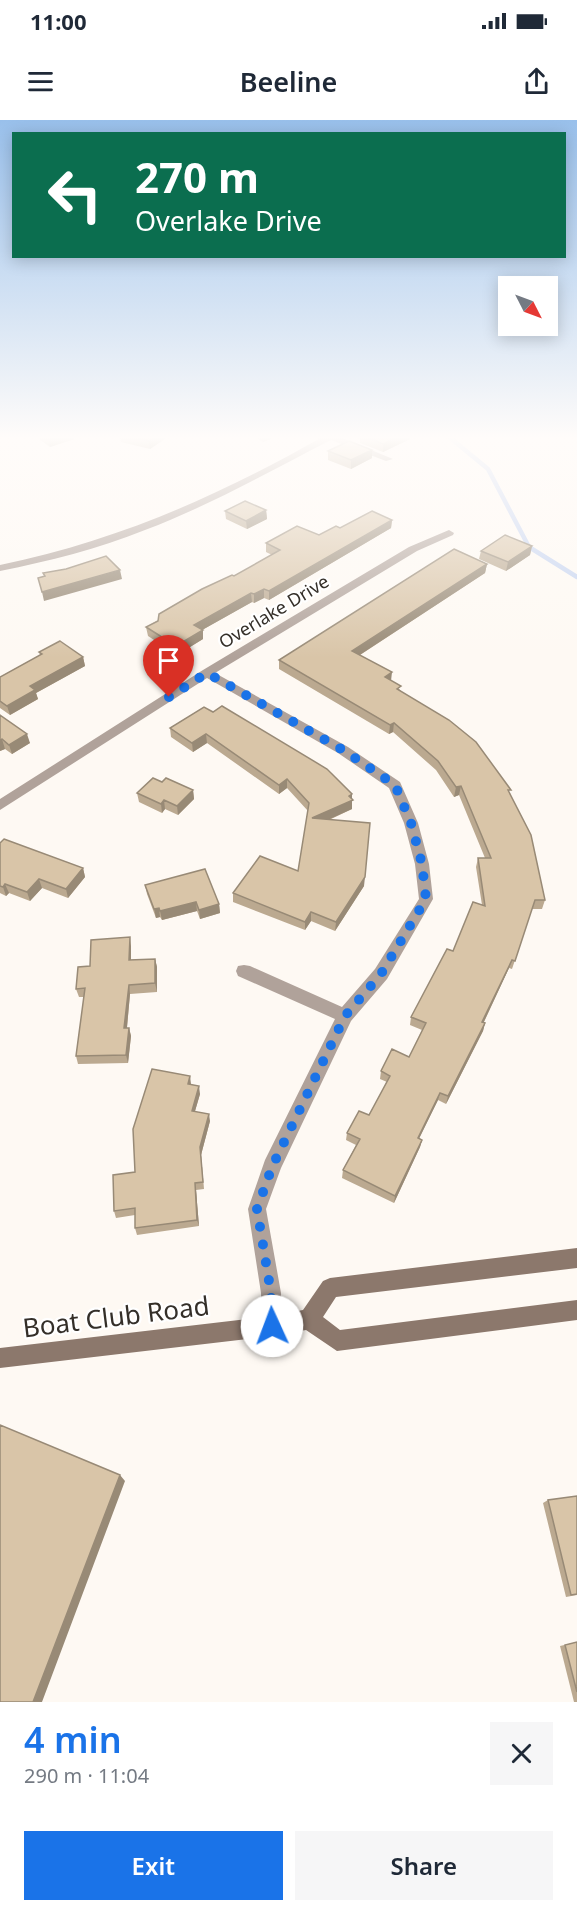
<!DOCTYPE html>
<html lang="en">
<head>
<meta charset="utf-8">
<style>
  :root { --surface:#fff; --page:#f6f6f7; --text:#1f2937; --muted:#747a83; --accent:#1a73e8 }
  body { margin:0; font-family:"Noto Sans",sans-serif; background:var(--page); color:var(--text); height:100vh; display:flex; flex-direction:column; font-size:22px; white-space:nowrap }
  * { box-sizing:border-box; margin:0 }
  p { font-size:20px; color:var(--muted) }
  .icon { flex:none; width:33px; height:33px; fill:none; stroke:currentColor; stroke-width:2; stroke-linecap:round; stroke-linejoin:round }
  .map { position:relative; height:1582px; overflow:hidden }
  .drawer { display:flex; flex-direction:column; background:var(--surface); flex:1 }
  .drawer>* { flex:none }
  .guide { position:absolute; left:12px; top:12px; width:554px; height:126px; border-radius:0px; box-shadow:0 3px 15px #0003; background:#0b6e4f; color:#fff; overflow:hidden }
  .needle { width:39px; rotate:132deg }
  .fabs { position:absolute; left:498px; top:156px; display:grid; gap:12px }
  .fabs a { display:grid; place-items:center; width:60px; height:60px; border-radius:0px; background:var(--surface); box-shadow:0 3px 15px #0003; font-size:30px }
  .pin { position:absolute; display:grid; place-items:center; width:51px; height:51px; color:#fff; margin:-62px -26px; border-radius:50% 50% 50% 0; rotate:-45deg; box-shadow:0 0 6px #0007 }
  .pin .icon { rotate:45deg }
  .me { position:absolute; width:66px; margin:-33px; rotate:358deg; stroke-linejoin:round; filter:drop-shadow(0 0 4px #0008) }
  .turn { display:flex; align-items:center; gap:21px; height:126px; padding:0 24px; font-size:27px }
  .turn .icon { width:78px; height:78px; stroke-width:2.5 }
  .turn b { display:block; font-size:42px; line-height:51px }
  .round { display:grid; place-items:center; flex:none; width:63px; height:63px; border-radius:0px; background:var(--page) }
  .head { display:flex; align-items:center; justify-content:space-between; height:102px; padding:0 24px }
  h1 { font-size:36px; font-weight:600; line-height:45px; color:var(--accent) }
  .primary-button { display:flex; gap:12px; margin-top:auto; padding:12px 24px }
  .primary-button a { flex:1; height:69px; border-radius:0px; background:var(--accent); color:#fff; font-size:24px; font-weight:600; line-height:69px; text-align:center }
  .primary-button a+a { background:var(--page); color:var(--text) }
  .status { display:flex; justify-content:space-between; align-items:center; height:42px; padding:0 30px; background:var(--surface); direction:ltr }
  .status svg { height:16px; fill:currentColor }
  header { display:flex; justify-content:space-between; align-items:center; height:78px; padding:0 24px; background:var(--surface); font-size:27px; font-weight:600 }
  .map>svg:first-child { display:block }
</style>
</head>
<body>
<div class="status"><b>11:00</b><svg viewBox="0 0 49 12"><path d="M0 12V9h3v3zM5 12V6h3v6zM10 12V3h3v9zM15 12V0h3v12zM26 1h20v11H26zM47 4h2v5h-2z"/></svg></div>
<header><svg class="icon" aria-label="menu" viewBox="0 0 24 24"><path d="M4 6h16M4 12h16M4 18h16"/></svg>Beeline<svg class="icon" aria-label="share" viewBox="0 0 24 24"><path d="M12 15V3M7 8l5-5 5 5M5 13v7h14v-7"/></svg></header>
<div class="map">
<svg width="577" height="1582" viewBox="0 0 577 1582">
  <rect width="100%" height="100%" fill="#fef9f3"/>
  <g fill="none" stroke-linecap="round" stroke-linejoin="round">
    <path stroke="#c3d2f0" stroke-width="4.5" d="M448 316 488 349 529 427 577 457"/>
    <path fill="#b0a29a" fill-rule="evenodd" d="M337 316 393 339 386 341 331 320C270 351 209 386 145 410 98 429 49 441 0 451V445C117 421 221 375 324 316Z
      M449 410 454 413 453 415 417 431 215 553 348 627 400 662 418 703 429 744 433 779 387 859 351 901 281 1048 266 1089 281 1173 282 1206 279 1213 272 1216 265 1213 262 1206 261 1173 248 1089 265 1040 335 899 238 856 236 851 238 846 244 845 250 846 342 887 375 849 419 779 415 744 404 703 389 668 338 633 207 558 0 690V679L203 550 409 427Z"/>
    <path fill="#8c786c" fill-rule="evenodd" d="M577 1128V1148L336 1177 323 1197 340 1210 577 1180V1200L337 1231 306 1210 272 1216 0 1248V1228L272 1196 303 1190 323 1161 330 1158Z"/>
  </g>
  <path fill="#bba990" d="M35 316H74V319L50 327Z
    M120 316H169L150 329 121 322Z
    M252 316H278L263 322Z
    M360 316H410V319L383 332 360 323Z
    M372 330V338L351 349 328 340V331Z
    M266 390 267 399 247 409 226 399 225 391Z
    M392 400 391 408 269 480 264 478 254 483 252 482 202 510 203 519 177 535 148 516 146 507 272 435 266 432V423L319 415 340 408Z
    M532 426 530 435 506 451 479 439 481 431Z
    M487 444 485 453 360 535 391 560 401 571 510 673 545 780 542 789H532L512 849 509 848 484 902 485 903 483 911 446 984 438 980 419 1018 422 1020 420 1027 394 1083 342 1058 343 1050 356 1025 346 1020 347 1013 369 995 387 962 380 959 381 951 409 937 422 910 410 905 411 897 482 785 476 747 478 738H485L459 675 454 677 436 650 393 612 389 614 279 549V540Z
    M39 532 83 537 85 546 36 573 38 579 10 595 0 588V557L40 535Z
    M204 587 352 679V689L329 700 364 766 335 811 311 801 305 810 233 782V773L298 751 308 691 287 668 279 674 207 623 193 632 171 617 170 608Z
    M0 595 30 623 12 634 5 629 0 631Z
    M162 662 193 670 194 679 178 695 165 689 162 693 139 682 137 673Z
    M0 723 83 748 85 757 68 778 42 768 30 781 9 773 6 776 0 773Z
    M145 765 219 784 220 793 200 799 197 791 162 800 160 797 156 798 147 774Z
    M131 826V840L155 839 157 847V872L130 874 127 908H129L131 916 128 943 78 944 76 936 84 877H79L76 869 90 846Z
    M191 964V965L200 974 195 991 210 1001 201 1035 204 1069 196 1070 199 1106 137 1115 135 1108V1095L116 1098 114 1091 135 1052Z
    M577 1376V1475L566 1477 543 1383 548 1380Z
    M577 1522V1582H574L560 1526Z"/>
  <path fill="#988a76" d="M55 316H74V319L50 327 49 319Z
    M156 316H169L150 329 149 321Z
    M263 316H278L263 322Z
    M399 316H410V319L383 332V324Z
    M372 330V338L351 349V340Z
    M266 390 267 399 247 409 246 401Z
    M392 400 391 408 269 480V471Z
    M532 426 530 435 506 451 508 442Z
    M487 444 485 453 352 540V531Z
    M120 450 122 459 44 481 42 472Z
    M264 469V478L254 483V474Z
    M251 473 252 482 195 514 194 505Z
    M203 510V519L177 535 176 526Z
    M83 537 85 546 36 573 38 579 10 595 7 586 30 566Z
    M392 552 391 561 385 557Z
    M394 603 393 612 389 614 390 605Z
    M27 614 30 623 12 634 9 625Z
    M206 614 207 623 193 632 192 623Z
    M2 619 5 629 0 631V621Z
    M287 659V668L279 674V665Z
    M461 666 459 675 454 677 456 667Z
    M193 670 194 679 178 695 177 686Z
    M352 674V689L312 707V698Z
    M164 680 165 689 162 693 161 684Z
    M83 748 85 757 68 778 66 769Z
    M365 757 364 766 335 811 336 802Z
    M39 759 42 768 30 781 27 772Z
    M5 764 9 773 6 776 3 767Z
    M196 782 197 791 162 800 160 791Z
    M219 784 220 793 200 799 199 790Z
    M159 788 160 797 156 798 154 789Z
    M311 792V801L305 810V802Z
    M130 817 131 826V849L129 840Z
    M155 839 157 847V872L155 863Z
    M512 840 509 848 480 910 482 902Z
    M129 865 130 874 126 917 124 908Z
    M485 903 483 911 446 984 448 976Z
    M129 908 131 916 128 943 126 935Z
    M190 956 191 964 189 972 188 964Z
    M199 966 200 974 193 998 192 991Z
    M440 973 438 980 416 1025 418 1018Z
    M209 994 210 1001 201 1035 204 1069 200 1027Z
    M422 1020 420 1027 394 1083 395 1076Z
    M195 1063 196 1070 199 1106 197 1100Z
    M120 1355 125 1361 42 1582H33Z"/>
  <path fill="#d9c5a8" stroke="#988a76" stroke-width="1.5" d="M131 316H156L149 321Z
    M364 316H399L383 324Z
    M349 321 372 330 351 340 328 331Z
    M245 381 266 390 246 401 225 391Z
    M372 391 392 400 269 471 264 469 254 474 251 473 194 505 203 510 176 526 146 507 158 501 159 494 202 469 232 455 234 456 280 430 266 423 297 406 319 415 336 406 340 408Z
    M505 415 532 426 508 442 481 431Z
    M454 429 487 444 352 531 392 552 385 557 401 566 397 569 449 600 476 622 511 670H508L531 715 545 780H535L515 841 512 840 482 902 485 903 448 976 440 973 418 1018 422 1020 395 1076 343 1050 360 1019 347 1013 359 991 369 995 390 956 381 951 392 929 409 937 426 903 411 897 447 829 453 831 473 782 485 786 478 738H491L461 666 456 667 438 641 394 603 390 605 279 540Z
    M106 436 120 450 42 472 38 458 45 456 43 453 66 449Z
    M60 521 83 537 30 566 35 570 7 586 0 581V557L42 534 39 532Z
    M222 586 327 649 352 674 349 676 353 680 312 698 370 703 365 757 336 802 311 792 305 802 233 773 260 736 298 751 309 683 287 659 279 665 206 614 192 623 170 608 204 587 213 592Z
    M0 595 27 614 9 625 2 619 0 621Z
    M153 658 162 662 166 658 193 670 177 686 164 680 161 684 137 673Z
    M4 719 83 748 66 769 39 759 27 772 5 764 3 767 0 766V723Z
    M205 749 219 784 199 790 196 782 160 791 159 788 154 789 145 765Z
    M130 817 129 840 155 839V863L129 865 124 908H129L126 935 76 936 85 868 76 869 78 847 90 846 91 820Z
    M152 949 190 956 188 964 199 966 192 991 209 994 200 1027 203 1062 195 1063 197 1100 135 1108V1088L114 1091 113 1055 135 1052 133 1009Z
    M0 1305 120 1355 33 1582H0Z
    M577 1376V1474L571 1475 548 1380Z
    M577 1522V1572L565 1525Z"/>
  <linearGradient id="sky" x2="0" y2="1"><stop stop-color="#99c0eb"/><stop offset="0.59" stop-color="#fffcfa"/><stop offset="1" stop-color="#fffcfa" stop-opacity="0"/></linearGradient>
  <rect width="577" height="538" fill="url(#sky)"/>
  <g fill="none" stroke-linecap="round" stroke-linejoin="round">
    <path stroke="#1a73e8" stroke-width="10" stroke-dasharray="0 18" d="M169 577 207 553 343 630 395 665 411 703 422 744 426 779 381 854 345 896 272 1047 257 1089 271 1173 272 1206"/>
  </g>
  <g text-anchor="middle" stroke-width="4.5" stroke-linejoin="round" paint-order="stroke">
    <g font-size="18" fill="#342f29" stroke="#fff">
      <text transform="translate(274 492) rotate(-31)" y="6">Overlake Drive</text>
    </g>
    <g font-size="26" fill="#342f29" stroke="#fff">
      <text transform="translate(116 1197) rotate(-7)" y="9">Boat Club Road</text>
    </g>
  </g>
</svg>
<div class="fabs">
<a><svg class="needle" viewBox="-14 -14 28 28"><path d="M0-13l5 13h-10z" fill="#e53935"/><path d="M0 13l5-13h-10z" fill="#747a83"/></svg></a>
</div>
<div class="pin" style="left:169px;top:577px;background:#d93025"><svg class="icon" aria-label="arrive" viewBox="0 0 24 24"><path d="M6 21V4h12l-3 4 3 4H6"/></svg></div>
<svg class="me" style="left:272px;top:1206px" viewBox="-20 -20 40 40"><circle r="19" fill="#fff"/><path d="M0-13L10 11 0 6-10 11z" fill="#1a73e8"/></svg>
<div class="guide">
<div class="turn"><svg class="icon" aria-label="left" viewBox="0 0 24 24"><path d="M17 20v-9H6M10 6l-5 5 5 5"/></svg><div><b>270 m</b>Overlake Drive</div></div>
</div>
</div>
<section class="drawer">
<div class="head"><div><h1>4 min</h1><p>290 m · 11:04</p></div><a class="round"><svg class="icon" aria-label="close" viewBox="0 0 24 24"><path d="M6 6l12 12M18 6L6 18"/></svg></a></div>
<div class="primary-button"><a>Exit</a><a>Share</a></div>
</section>
</body>
</html>
